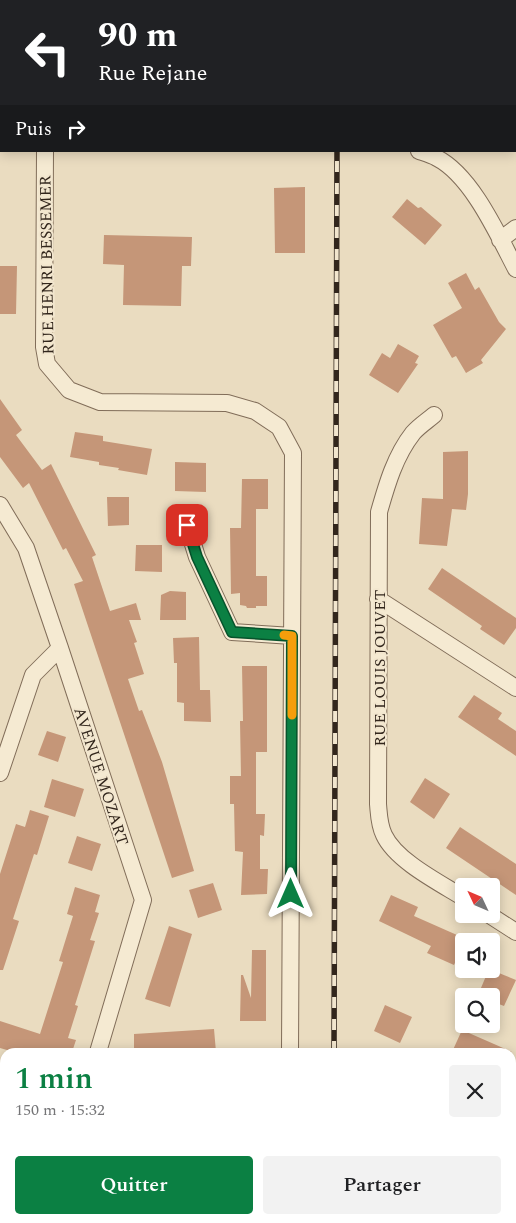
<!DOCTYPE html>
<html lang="fr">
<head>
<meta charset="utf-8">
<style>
  :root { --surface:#fff; --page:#f2f2f2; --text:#202124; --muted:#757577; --accent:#0b8043 }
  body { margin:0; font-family:Spectral,serif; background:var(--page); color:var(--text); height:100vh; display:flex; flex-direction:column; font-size:19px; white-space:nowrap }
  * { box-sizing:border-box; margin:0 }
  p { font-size:16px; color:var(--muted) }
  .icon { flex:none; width:28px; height:28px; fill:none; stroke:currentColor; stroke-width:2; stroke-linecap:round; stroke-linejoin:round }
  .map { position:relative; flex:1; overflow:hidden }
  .drawer { position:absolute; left:0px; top:1048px; width:516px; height:176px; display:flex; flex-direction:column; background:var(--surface); border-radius:15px 15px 0 0; box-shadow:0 2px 12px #0003 }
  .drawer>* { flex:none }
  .guide { position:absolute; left:0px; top:0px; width:516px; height:152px; box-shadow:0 2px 12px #0003; background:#202124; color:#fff; overflow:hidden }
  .needle { width:32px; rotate:314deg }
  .tools { position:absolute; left:455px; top:878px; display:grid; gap:10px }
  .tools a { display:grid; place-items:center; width:45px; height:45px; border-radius:5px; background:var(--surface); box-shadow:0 2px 12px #0003; font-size:25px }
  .pin { position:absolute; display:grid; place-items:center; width:42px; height:42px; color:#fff; margin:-21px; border-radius:10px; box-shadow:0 2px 8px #0006 }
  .me { position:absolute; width:55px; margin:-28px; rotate:0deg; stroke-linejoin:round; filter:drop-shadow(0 0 4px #0008) }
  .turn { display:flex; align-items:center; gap:18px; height:105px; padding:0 15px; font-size:22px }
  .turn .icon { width:65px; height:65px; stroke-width:2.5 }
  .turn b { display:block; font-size:35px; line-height:42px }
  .then { display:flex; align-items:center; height:48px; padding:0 15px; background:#0003; gap:10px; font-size:19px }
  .round { display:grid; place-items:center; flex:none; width:52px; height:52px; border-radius:5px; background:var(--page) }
  .head { display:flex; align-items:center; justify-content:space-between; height:85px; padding:0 15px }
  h1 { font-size:30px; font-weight:600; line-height:38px; color:var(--accent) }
  .action { display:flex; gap:10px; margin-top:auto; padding:10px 15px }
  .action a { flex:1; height:58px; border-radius:5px; background:var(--accent); color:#fff; font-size:20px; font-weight:600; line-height:58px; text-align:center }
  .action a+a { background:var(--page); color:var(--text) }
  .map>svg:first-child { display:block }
</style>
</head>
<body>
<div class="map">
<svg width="516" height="1223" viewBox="0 0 516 1223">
  <rect width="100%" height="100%" fill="#eadcc0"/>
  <path fill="#c59678" d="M305 187V253H275L274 188Z
    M407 199 418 208 421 207 442 225 425 245 392 217Z
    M104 235 192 237 191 266H182L181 306 123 305 124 265 103 264Z
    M0 266H17L16 314H0Z
    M466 273 475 290 479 287 499 322 506 329 481 360 483 363 466 373 456 356 452 358 433 325 462 308 448 283Z
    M398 344 419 356 415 363 418 364 398 393 369 375 382 353 390 358Z
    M0 399 22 430 16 435 42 470 51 464 96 555 92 557 110 611 136 603 141 620H129L137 642 134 643 144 674 128 679 139 711 142 710 162 762 194 871 172 878 74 584 83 581 66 548 63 550 29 483 23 488 0 457Z
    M75 432 103 436V441L152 449 147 475 118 470 119 468 99 465V462L70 457Z
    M468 451V494L466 510 452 509 447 546 419 544 422 498 443 499V452Z
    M175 462 206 463V492L175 491Z
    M242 479H268V509H256V576H267V606H256V608H247L246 606 240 605V593L231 594 230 528H241Z
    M107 497H129V525L108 526Z
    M136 545H162V572L135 571Z
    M442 568 516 618V628L504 645 480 629 482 626 428 589Z
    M170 591 186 592V620H160L161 595Z
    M199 637 200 690H210L211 722 184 721V703L177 702V663H174L173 638Z
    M242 666H267V752H256V814H265L264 836 260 835V869H268L267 894 241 895 243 852 235 851 234 804H230V776H241L240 721H243Z
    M474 695 502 713 498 719 516 731V756L458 717Z
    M47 731 66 737 58 762 38 755Z
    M425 778 450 794 434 819 410 802Z
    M52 779 84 789 75 817 44 807Z
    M30 810 49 816 37 855 34 854 13 919 19 921 3 970H0V874L16 824 25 827Z
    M460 827 516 864V895L446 848Z
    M77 836 101 844 92 871 68 863Z
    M213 883 222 910 198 918 189 890Z
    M75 887 100 895 95 912 99 913 90 940 95 941 75 1005 78 1006 68 1038 76 1040 72 1052H14L0 1048V1021L40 1034 63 962 59 961 73 916 67 914Z
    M391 895 418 907 414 916 466 939 454 965 427 953 431 946 379 921Z
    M169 926 192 934 170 1007 145 999Z
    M252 950H266V1021H240L241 975H243L251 998Z
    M489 969 516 980 504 1006 491 1001V996L478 995Z
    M385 1005 412 1017 400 1043 374 1031Z
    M214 1029 216 1052H134V1034Z
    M462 1030 512 1052H452Z"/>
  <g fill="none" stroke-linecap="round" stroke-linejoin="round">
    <defs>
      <path id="minor" d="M473 0V1
        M42 1V0
        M515 98 516 100
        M45 151 44 347 47 364 69 390 100 402 227 403 255 411 279 427 293 453 290 1052
        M419 151C425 153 432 155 437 158 472 176 498 235 516 269
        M500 240 516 228
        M434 415C427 421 419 426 413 433 395 456 387 484 379 512L378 804C379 815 379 825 384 835 396 861 440 883 464 898
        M0 505 26 548 60 648 143 900 98 1052
        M187 525 197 557 232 632 292 636
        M378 599 516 688
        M0 773 33 675 60 648
        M488 914 516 932
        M0 1076 5 1077
        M511 1084 516 1074
        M511 1136 516 1138
        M34 1223V1219
        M153 1223V1219
        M291 1223V1219
        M451 1223 452 1219"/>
    </defs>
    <use href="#minor" stroke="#816d59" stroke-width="18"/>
    <use href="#minor" stroke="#f5ead2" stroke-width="16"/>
    <defs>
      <path id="rail" d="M338 1V0
        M334 1052 337 151
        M333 1223V1219"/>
    </defs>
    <use href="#rail" stroke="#32261c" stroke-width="5.5"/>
    <use href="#rail" stroke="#f2e6ce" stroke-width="4" stroke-dasharray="11" stroke-linecap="butt"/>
  </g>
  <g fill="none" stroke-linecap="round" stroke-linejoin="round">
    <defs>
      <path id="route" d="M187 525 197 557 232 632 292 636 291 894"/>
    </defs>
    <use href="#route" stroke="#07532c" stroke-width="12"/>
    <use href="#route" stroke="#0b8043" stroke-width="9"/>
    <path stroke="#f59e0b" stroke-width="9" d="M284 635 292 636V715"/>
  </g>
  <g text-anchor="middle" stroke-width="4" stroke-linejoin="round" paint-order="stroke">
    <g font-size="16" fill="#32261c" stroke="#f2e6ce">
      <text transform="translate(46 265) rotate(-91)" y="6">RUE HENRI BESSEMER</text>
      <text transform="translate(379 668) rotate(-90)" y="6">RUE LOUIS JOUVET</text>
      <text transform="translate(102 776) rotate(72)" y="6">AVENUE MOZART</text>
    </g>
  </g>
</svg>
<div class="tools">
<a><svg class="needle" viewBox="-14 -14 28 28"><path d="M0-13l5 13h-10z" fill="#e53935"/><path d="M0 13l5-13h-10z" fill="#757577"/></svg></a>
<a><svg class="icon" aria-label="sound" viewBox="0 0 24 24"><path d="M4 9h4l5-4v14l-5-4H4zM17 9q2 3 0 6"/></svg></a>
<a><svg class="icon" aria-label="search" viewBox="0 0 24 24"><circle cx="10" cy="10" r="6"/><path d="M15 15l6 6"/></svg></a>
</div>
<div class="pin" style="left:187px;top:525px;background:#d93025"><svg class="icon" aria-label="arrive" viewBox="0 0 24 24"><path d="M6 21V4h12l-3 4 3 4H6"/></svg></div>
<svg class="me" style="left:291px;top:894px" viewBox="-20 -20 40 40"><path d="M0-17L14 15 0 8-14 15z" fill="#0b8043" stroke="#fff" stroke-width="4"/></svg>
<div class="guide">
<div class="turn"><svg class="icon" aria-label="left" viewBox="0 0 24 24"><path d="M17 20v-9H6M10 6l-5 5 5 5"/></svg><div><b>90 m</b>Rue Rejane</div></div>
<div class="then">Puis<svg class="icon" aria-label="right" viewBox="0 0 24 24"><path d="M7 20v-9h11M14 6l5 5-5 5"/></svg></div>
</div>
<section class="drawer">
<div class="head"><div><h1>1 min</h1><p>150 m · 15:32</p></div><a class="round"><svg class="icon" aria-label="close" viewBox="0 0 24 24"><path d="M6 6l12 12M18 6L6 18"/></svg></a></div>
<div class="action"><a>Quitter</a><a>Partager</a></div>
</section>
</div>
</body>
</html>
